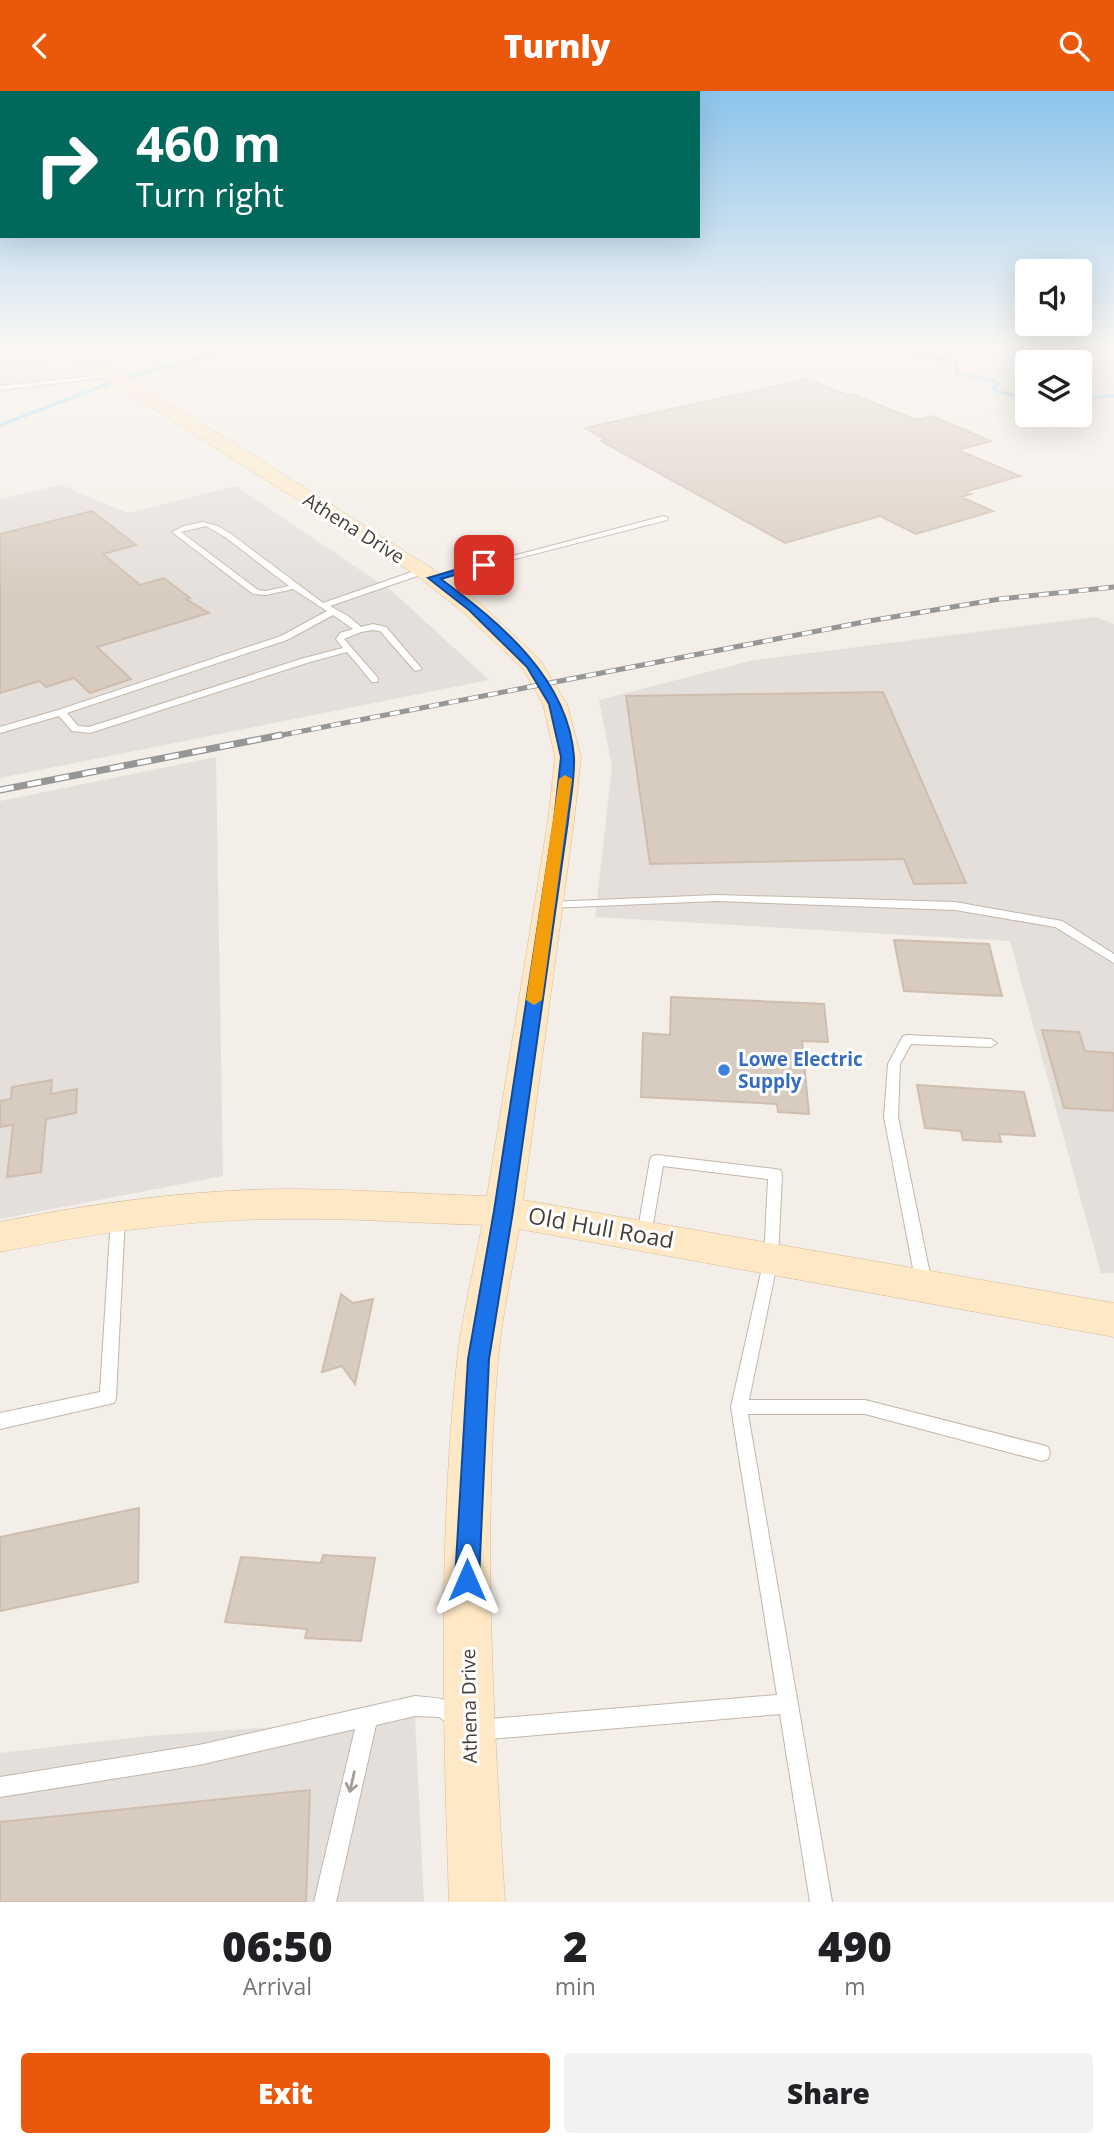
<!DOCTYPE html>
<html lang="en">
<head>
<meta charset="utf-8">
<style>
  :root { --surface:#fff; --page:#f2f2f2; --text:#202124; --muted:#757577; --accent:#ea580c }
  body { margin:0; font-family:"Open Sans",sans-serif; background:var(--page); color:var(--text); height:100vh; display:flex; flex-direction:column; font-size:26px; white-space:nowrap }
  * { box-sizing:border-box; margin:0 }
  p { font-size:23px; color:var(--muted) }
  .icon { flex:none; width:38px; height:38px; fill:none; stroke:currentColor; stroke-width:2; stroke-linecap:round; stroke-linejoin:round }
  .map { position:relative; height:1811px; overflow:hidden }
  .panel { display:flex; flex-direction:column; background:var(--surface); flex:1 }
  .panel>* { flex:none }
  .top-card { position:absolute; left:0px; top:0px; width:700px; height:147px; box-shadow:0 7px 28px #0002; background:#00695c; color:#fff; overflow:hidden }
  .fabs { position:absolute; left:1015px; top:168px; display:grid; gap:14px }
  .fabs a { display:grid; place-items:center; width:77px; height:77px; border-radius:7px; background:var(--surface); box-shadow:0 7px 28px #0002; font-size:35px }
  .pin { position:absolute; display:grid; place-items:center; width:60px; height:60px; color:#fff; margin:-30px; border-radius:14px; box-shadow:0 4px 10px #0006 }
  .me { position:absolute; width:77px; margin:-38px; rotate:0deg; stroke-linejoin:round; filter:drop-shadow(0 0 5px #0008) }
  .turn { display:flex; align-items:center; gap:24px; height:147px; padding:0 21px; font-size:32px }
  .turn .icon { width:91px; height:91px; stroke-width:2.5 }
  .turn b { display:block; font-size:49px; line-height:60px }
  .eta { display:flex; justify-content:space-evenly; align-items:center; height:119px; text-align:center }
  .eta b { font-size:42px; font-weight:800; line-height:49px }
  .primary-button { display:flex; gap:14px; margin-top:auto; padding:14px 21px }
  .primary-button a { flex:1; height:80px; border-radius:7px; background:var(--accent); color:#fff; font-size:28px; font-weight:800; line-height:80px; text-align:center }
  .primary-button a+a { background:var(--page); color:var(--text) }
  header { display:flex; justify-content:space-between; align-items:center; height:91px; padding:0 21px; background:var(--accent); color:#fff; font-size:32px; font-weight:800 }
  .map>svg:first-child { display:block }
</style>
</head>
<body>
<header><svg class="icon" aria-label="back" viewBox="0 0 24 24"><path d="M15 5l-7 7 7 7"/></svg>Turnly<svg class="icon" aria-label="search" viewBox="0 0 24 24"><circle cx="10" cy="10" r="6"/><path d="M15 15l6 6"/></svg></header>
<div class="map">
<svg width="1114" height="1811" viewBox="0 0 1114 1811">
  <rect width="100%" height="100%" fill="#f3eee7"/>
  <path fill="#e5dfdb" d="M0 255H21L71 294 0 301Z
    M61 394 128 422 236 395 393 501 489 589 0 687V408Z
    M1096 526 1114 533V1182H1101L1010 850 595 826 612 675 599 609 754 569Z
    M216 666 223 1085 0 1128V710Z
    M415 1626 424 1811H0V1662L148 1645Z"/>
  <g fill="none" stroke-linecap="round" stroke-linejoin="round">
    <path stroke="#a3dbef" stroke-width="3.5" d="M898 255 899 259 949 269 956 272 957 283 996 290 998 293 993 297 996 300 1027 308
      M119 289 239 255
      M1080 307 1114 305
      M0 334 110 292"/>
  </g>
  <path fill="#d8cbbf" stroke="#cfbeaf" stroke-width="2" d="M808 288 847 304 853 303 916 329 932 325 991 350 958 359 1020 385 965 401 971 403 961 406 993 420 916 443 880 425 785 452 601 350 606 349 585 337Z
    M92 420 136 454 103 463 140 494 164 487 190 507 186 508 209 522 97 556 131 588 90 602 74 587 46 596 40 590 0 602V443Z
    M883 601 966 792 914 793 904 768 650 773 626 605Z
    M894 849 989 853 1002 905 904 900Z
    M671 906 824 913 828 951 802 950 809 1023 778 1021 777 1013 641 1006 643 942 670 944Z
    M1042 939 1079 941 1085 960 1114 962V1020L1064 1017Z
    M52 989 51 1003 77 998 76 1022 46 1028 41 1081 7 1086 13 1034 0 1036V1010L11 1008 12 996Z
    M917 994 1024 1001 1035 1045 999 1043 1001 1051 963 1049 961 1040 925 1037Z
    M341 1203 353 1212 373 1208 355 1293 342 1275 322 1281Z
    M139 1417 138 1491 0 1520V1446Z
    M323 1464 375 1467 361 1550 305 1547 307 1538 225 1531 241 1466 321 1472Z
    M310 1699 306 1811H0V1731Z"/>
  <g fill="none" stroke-linecap="round" stroke-linejoin="round">
    <defs>
      <path id="lane" d="M148 255H159L90 273 87 271Z
        M68 257 66 260 0 267V263Z
        M111 283 109 286 0 299V295Z
        M664 425 668 427 667 429 433 489 429 487Z
        M203 431 218 435 231 443 323 512 420 478H426V482L330 515 348 525 361 536 373 533 386 536 422 578 415 580 380 540 373 539 361 541 344 548 378 587V591H372L347 561 310 571 90 642 72 640 59 625 0 642V636L58 619 281 545 327 520 293 498 266 504 253 503 172 441 184 435ZM206 435 225 446 289 495 266 500 258 499 181 441ZM333 524 353 538 340 542 336 548 343 557 304 567 89 636 78 635 67 622 287 549Z
        M717 804 955 811 1062 830 1114 863V872L1055 836 955 819 717 810 548 817 542 814 548 811Z
        M907 944 991 948 997 952 991 956 911 953 900 973 898 1026 932 1193 929 1197 924 1199 919 1197 916 1193 884 1026 888 973 903 945Z
        M657 1064 775 1078 780 1079 782 1083 778 1168 749 1309H865L1042 1354 1048 1356 1050 1362 1048 1368 1042 1370 865 1323H748L832 1811H810L780 1623 478 1649 471 1646 468 1639 471 1632 478 1629 777 1604 731 1316 764 1168 768 1088 663 1075 651 1144 649 1148 644 1150 639 1148 637 1144 650 1069 652 1065Z
        M118 1120 123 1122 125 1126 116 1307 114 1312 0 1338V1322L100 1301 111 1126 113 1122Z
        M415 1605C435 1607 456 1606 465 1627L462 1634 455 1637 439 1626 415 1625 376 1634 336 1811H314L355 1638 199 1674 0 1706V1686L199 1654Z"/>
      <path id="secondary" d="M55 255H73L239 355 430 476 480 512 540 569 567 613 581 666 574 730 523 1109 1114 1212V1246L519 1138C512 1181 502 1225 498 1269 482 1449 494 1631 505 1811H449C443 1631 438 1450 457 1270 462 1224 474 1179 482 1134 416 1132 350 1127 285 1128 189 1128 94 1142 0 1161V1131C94 1112 189 1099 285 1098 352 1098 420 1103 487 1105L548 730 555 666 543 613 523 578 464 522 416 484Z"/>
    </defs>
    <use href="#lane" stroke="#c1b7ac" stroke-width="2"/>
    <use href="#secondary" stroke="#d6bd99" stroke-width="1"/>
    <use href="#lane" fill="#fff" fill-rule="evenodd"/>
    <use href="#secondary" fill="#fee8c6" fill-rule="evenodd"/>
    <defs>
      <path id="rail-far1" d="M272 646 869 530 1000 508 1114 496"/>
      <path id="rail" d="M0 699 281 644"/>
    </defs>
    <use href="#rail-far1" stroke="#969696" stroke-width="5"/>
    <use href="#rail" stroke="#969696" stroke-width="7"/>
    <use href="#rail-far1" stroke="#fff" stroke-width="3.5" stroke-dasharray="10" stroke-linecap="butt"/>
    <use href="#rail" stroke="#fff" stroke-width="4.5" stroke-dasharray="14" stroke-linecap="butt"/>
  </g>
  <defs><path id="oneway-shaft" d="M-6 0H5M1.5-3L5.5 0L1.5 3" fill="none" stroke-width="1.6" stroke-linecap="round" stroke-linejoin="round" transform="scale(1.75)"/></defs>
  <use stroke="#a29e9a" href="#oneway-shaft" transform="translate(352 1691) rotate(103)"/>
  <linearGradient id="sky" x2="0" y2="1"><stop stop-color="#8cc4eb"/><stop offset="0.5" stop-color="#faf7f4"/><stop offset="1" stop-color="#faf7f4" stop-opacity="0"/></linearGradient>
  <rect width="1114" height="509" fill="url(#sky)"/>
  <path fill="#1a73e8" stroke="#114b97" stroke-width="2" d="M481 471 489 474 441 488C500 532 568 587 574 666 575 687 570 710 568 730L513 1120 489 1268 479 1489 476 1498 467 1501 459 1498 455 1489 468 1268 494 1120 554 730 561 666 549 613 527 576 469 519 428 487Z"/>
  <path fill="#f59e0b" d="M565 684 572 688 542 909 534 914 526 909 559 688Z"/>
  <circle fill="#3f7fe0" stroke="#fff" stroke-width="2.5" cx="724" cy="979" r="7"/>
  <g text-anchor="middle" stroke-width="6" stroke-linejoin="round" paint-order="stroke">
    <g font-size="19" fill="#463d36" stroke="#fff">
      <text transform="translate(354 437) rotate(32)" y="7">Athena Drive</text>
      <text transform="translate(469 1615) rotate(-91)" y="7">Athena Drive</text>
    </g>
    <g font-size="19" font-weight="bold" fill="#366cbe" stroke="#fff" text-anchor="start">
      <text x="738" y="975">Lowe Electric<tspan x="738" dy="22">Supply</tspan></text>
    </g>
    <g font-size="23" fill="#463d36" stroke="#fff">
      <text transform="translate(601 1137) rotate(10)" y="8">Old Hull Road</text>
    </g>
  </g>
</svg>
<div class="fabs">
<a><svg class="icon" aria-label="sound" viewBox="0 0 24 24"><path d="M4 9h4l5-4v14l-5-4H4zM17 9q2 3 0 6"/></svg></a>
<a><svg class="icon" aria-label="layers" viewBox="0 0 24 24"><path d="M12 4l9 5-9 5-9-5zM3 14l9 5 9-5"/></svg></a>
</div>
<div class="pin" style="left:484px;top:474px;background:#d93025"><svg class="icon" aria-label="arrive" viewBox="0 0 24 24"><path d="M6 21V4h12l-3 4 3 4H6"/></svg></div>
<svg class="me" style="left:467px;top:1489px" viewBox="-20 -20 40 40"><path d="M0-17L14 15 0 8-14 15z" fill="#1a73e8" stroke="#fff" stroke-width="4"/></svg>
<div class="top-card">
<div class="turn"><svg class="icon" aria-label="right" viewBox="0 0 24 24"><path d="M7 20v-9h11M14 6l5 5-5 5"/></svg><div><b>460 m</b>Turn right</div></div>
</div>
</div>
<section class="panel">
<div class="eta">
<div><b>06:50</b><p>Arrival</p></div>
<div><b>2</b><p>min</p></div>
<div><b>490</b><p>m</p></div>
</div>
<div class="primary-button"><a>Exit</a><a>Share</a></div>
</section>
</body>
</html>
